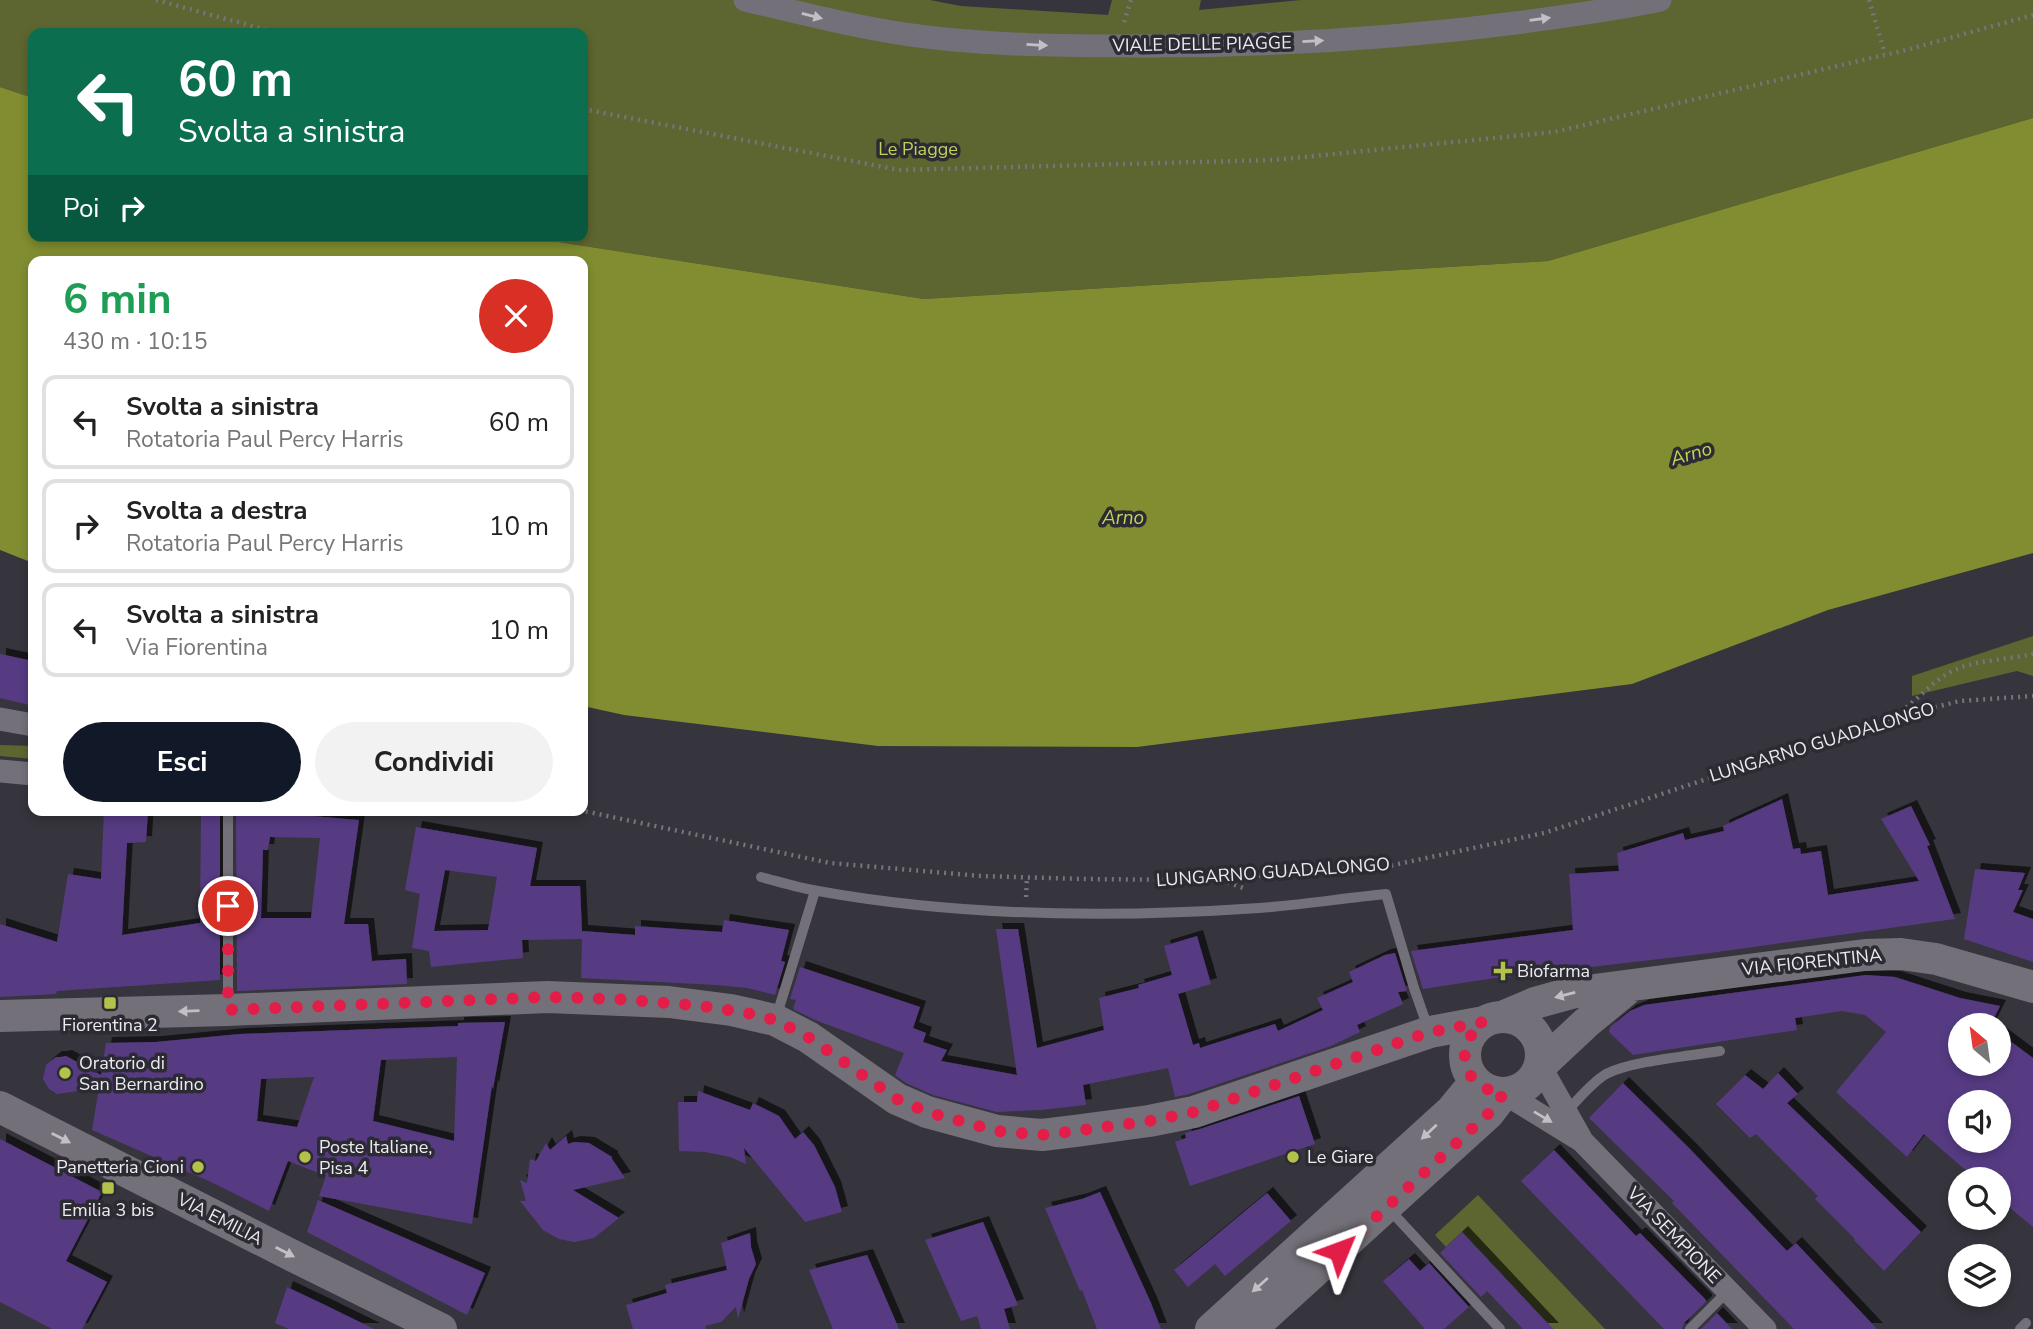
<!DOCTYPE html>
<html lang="it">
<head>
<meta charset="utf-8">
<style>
  :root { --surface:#fff; --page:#f2f2f2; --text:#222; --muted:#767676; --line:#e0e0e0; --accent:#111827 }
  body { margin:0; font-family:"Nunito Sans",sans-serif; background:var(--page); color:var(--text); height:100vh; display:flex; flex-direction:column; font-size:26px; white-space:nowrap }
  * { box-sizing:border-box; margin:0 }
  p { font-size:23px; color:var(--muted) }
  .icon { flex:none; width:38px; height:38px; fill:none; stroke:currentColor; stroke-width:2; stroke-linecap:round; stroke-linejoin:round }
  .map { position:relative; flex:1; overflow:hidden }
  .sheet { position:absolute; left:28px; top:256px; width:560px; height:560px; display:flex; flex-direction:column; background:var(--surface); border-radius:14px; box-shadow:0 4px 10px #0003 }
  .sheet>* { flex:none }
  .guide { position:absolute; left:28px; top:28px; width:560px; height:214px; border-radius:14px; box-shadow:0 4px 10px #0003; background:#0b6e4f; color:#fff; overflow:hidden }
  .needle { width:46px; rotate:331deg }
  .fabs { position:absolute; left:1948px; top:1013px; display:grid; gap:14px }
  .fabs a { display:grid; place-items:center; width:63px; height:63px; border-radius:50%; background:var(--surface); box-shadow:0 4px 10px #0003; font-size:35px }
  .pin { position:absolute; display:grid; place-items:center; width:60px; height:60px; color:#fff; margin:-30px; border:4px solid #fff; border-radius:50%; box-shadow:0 2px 7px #0007 }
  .me { position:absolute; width:77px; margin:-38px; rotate:46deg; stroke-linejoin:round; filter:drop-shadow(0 0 5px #0008) }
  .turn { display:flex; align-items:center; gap:24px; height:147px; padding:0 35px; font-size:32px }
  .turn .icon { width:91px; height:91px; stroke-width:2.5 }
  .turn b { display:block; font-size:49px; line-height:60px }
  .then { display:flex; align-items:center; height:66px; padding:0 35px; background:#0003; gap:14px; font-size:26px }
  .round { display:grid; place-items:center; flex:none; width:74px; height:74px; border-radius:37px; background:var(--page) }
  .summary { display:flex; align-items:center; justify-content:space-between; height:119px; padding:0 35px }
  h1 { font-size:42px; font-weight:700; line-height:52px; color:#1e9e55 }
  .primary-button { display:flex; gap:14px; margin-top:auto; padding:14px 35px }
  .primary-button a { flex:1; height:80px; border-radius:42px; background:var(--accent); color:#fff; font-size:28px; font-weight:700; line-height:80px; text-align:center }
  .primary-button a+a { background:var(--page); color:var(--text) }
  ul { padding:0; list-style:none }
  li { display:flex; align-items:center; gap:21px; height:94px; margin:0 14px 10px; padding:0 21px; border:4px solid var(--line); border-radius:14px }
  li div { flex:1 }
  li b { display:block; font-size:26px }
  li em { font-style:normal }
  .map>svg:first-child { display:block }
</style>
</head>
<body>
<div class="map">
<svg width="2033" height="1329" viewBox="0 0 2033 1329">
  <defs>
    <filter id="shadow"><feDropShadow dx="6" dy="-6" stdDeviation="0" flood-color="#0009"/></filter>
  </defs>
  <rect width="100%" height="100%" fill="#36343c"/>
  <path fill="#5d6530" d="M0 0H930L961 6 1108 15 1112 0H1201L1199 10 1301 0H2033V118L1548 261 924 299 520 236H583V33H33V98L0 87Z
    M2033 636V676L2017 671 1912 696V676Z
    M0 745 33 746V759L0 756Z
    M1478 1195 1605 1329H1553L1462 1232 1446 1247 1435 1235Z"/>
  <path fill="#818d30" d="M0 87 33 98V236H520L924 299 1548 261 2033 118V553L1828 610 1632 684 1137 747 878 746 624 715 583 706V261H33V563L0 550Z"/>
  <path fill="#573b83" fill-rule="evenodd" filter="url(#shadow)" d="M0 654 33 661V706L0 698Z
    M1782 799 1793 849 1800 848 1801 854 1821 851 1828 895 1919 881 1881 819 1911 806 1930 845 1927 846 1955 919 1703 954 1495 978 1423 989 1411 951 1573 930 1569 874 1619 871 1617 853 1683 833 1685 840 1724 831 1723 826Z
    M104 810H148L146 842 127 843 122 935 200 923 201 810H220V980L57 991 56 994 0 997V924L57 942 68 874 101 879Z
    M236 810H313L312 816 359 820 344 924H368L372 961 406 959 407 984 237 991ZM270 837 320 838 311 918H261L263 850H268Z
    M416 827 537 848 530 886H580L582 931 635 935V926L722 932 724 920 789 930 781 961 785 962 775 995 747 988 716 985 581 978 582 939 522 940 523 958 431 967 429 951 412 948 420 894 405 890ZM445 870 497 877 488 930 434 931Z
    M1975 869 2025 873 2018 890H2023L2013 912 2033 919V962L1964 939Z
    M996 929H1018L1037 1048 1104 1030 1099 998 1139 988 1138 985 1172 975 1164 946 1197 936 1211 984 1178 994 1193 1045 1199 1043 1200 1048 1275 1024 1278 1031 1323 1010 1317 998 1353 982 1349 972 1385 955 1395 953 1407 991 1398 992 1403 1004 1357 1025 1360 1032 1331 1046 1189 1094 1175 1097 1168 1068 1083 1085 1086 1105 1040 1110 997 1112 933 1095 906 1083 895 1075 904 1053 815 1020 793 1009 796 1000 790 999 800 967 920 1007 913 1028 926 1033 923 1042 947 1050 941 1061 1017 1075Z
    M1866 975 1895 977 1960 998 2000 1006 1990 1026H1960V1064H1998V1032L2033 1058V1227L1998 1198V1180H1977L1924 1134 1907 1157 1836 1092 1886 1032 1865 1015 1842 1011 1795 1018 1797 1030 1633 1055 1609 1032 1610 1027 1630 1011 1644 1005ZM1960 1102H1998V1141H1960Z
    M505 1022 493 1089 492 1085 472 1224 319 1196 326 1176 288 1161 269 1211 211 1182 92 1130 99 1088 57 1094 49 1089 43 1079 46 1065 56 1057H61L66 1056 101 1075 106 1043 156 1042 240 1034 458 1026V1023ZM457 1057 454 1141 373 1121 381 1060ZM314 1077 297 1127 257 1121 261 1079Z
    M1778 1073 1798 1094 1787 1103 1921 1232 1884 1271 1854 1240 1855 1239 1815 1199 1818 1196 1756 1134 1750 1138 1716 1104 1745 1075 1763 1089Z
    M1623 1083 1690 1149 1787 1251 1796 1243 1877 1329H1794L1672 1203 1674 1201 1589 1118Z
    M698 1091 750 1110 753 1103 779 1116 795 1139 803 1132 814 1145 835 1187 842 1212 805 1222 744 1148 746 1164 730 1157 705 1152 679 1151 678 1102H697Z
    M1299 1096 1315 1144 1190 1186 1175 1142 1186 1138 1185 1133 1200 1129Z
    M566 1136 568 1144 574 1142 589 1143 612 1157V1159L625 1178 573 1190 619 1218 594 1238 575 1242 559 1239 543 1230 520 1201H526L520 1180 527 1183 530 1159 536 1161 546 1143 550 1150Z
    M0 1139 102 1192 66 1261 107 1282 82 1329H52L0 1302Z
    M1554 1150 1636 1236 1640 1233 1706 1300V1302L1684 1323 1682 1329H1664L1521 1181Z
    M1100 1192 1151 1303 1161 1329H1097L1082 1290 1080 1291 1045 1208 1082 1199Z
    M1267 1193 1291 1221 1225 1276 1215 1264 1188 1287 1174 1270Z
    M318 1200 485 1273 467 1315 307 1232Z
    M983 1222 1018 1305 1004 1309 1010 1329H981L977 1316 961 1321 925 1240Z
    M1462 1232 1553 1329H1523L1487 1291 1481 1297 1440 1253Z
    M750 1233 751 1247 756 1264 749 1279 738 1319 736 1307 721 1322 705 1326 706 1329H633L626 1305 667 1293 665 1285 727 1270 721 1243Z
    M867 1255 899 1329H833L809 1270Z
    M1409 1259 1420 1271 1429 1263 1469 1307 1444 1329H1425L1383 1281Z
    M287 1287 325 1305 374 1329H289L275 1323Z
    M1717 1313 1732 1329H1701Z"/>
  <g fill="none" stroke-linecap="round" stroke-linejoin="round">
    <path stroke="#77757c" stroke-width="4.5" stroke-dasharray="2 5" stroke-linecap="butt" d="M156 0 278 33
      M1869 0 1885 54
      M1124 22 1131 0
      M583 109 899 170 1274 160 1554 132 1906 50 2033 15
      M1895 716C1919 700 1934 677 1962 667 1981 660 2011 659 2033 654
      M579 810 830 863 981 876 1083 879 1193 880 1384 867 1544 833 1891 718 1960 701 2033 696
      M1221 880 1246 889
      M1026 897 1027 878"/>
    <path stroke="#737079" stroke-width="10" d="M228 810V1007
      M761 877C780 882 799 888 818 891 962 917 1113 918 1259 908 1302 905 1344 898 1386 894L1414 988 1428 1028
      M776 1018 815 891
      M1566 1112C1578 1100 1591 1083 1606 1074 1631 1061 1690 1056 1720 1051
      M1388 1208 1500 1329
      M1690 1329 1728 1291
      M2020 1329 2026 1323"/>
    <path stroke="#737079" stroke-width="23" d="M745 0C801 13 855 27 911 35 990 46 1070 46 1149 46 1275 46 1400 38 1524 22 1570 15 1615 10 1660 0
      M0 719 33 725
      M0 771 33 774
      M1540 1066 1581 1139
      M1504 1093 1582 1141 1765 1329"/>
    <path stroke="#737079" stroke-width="32" d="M0 1016 228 1010 548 997 669 1002 731 1010 775 1020 808 1037 897 1099 927 1112 997 1131 1042 1135 1075 1131 1149 1121 1194 1112 1430 1032 1484 1022
      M1465 1055a38 38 0 1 1 76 0a38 38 0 1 1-76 0Z
      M1502 1017 1535 1003 1571 993 1865 955 1901 954 1936 959 2033 987
      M1540 1066 1586 1023 1631 986
      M0 1107 293 1256 441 1329
      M1211 1329 1452 1110 1475 1082
      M1251 1329 1488 1114 1504 1093"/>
  </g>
  <defs><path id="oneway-solid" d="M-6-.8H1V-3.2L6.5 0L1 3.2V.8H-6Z" transform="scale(1.75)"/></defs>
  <g fill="#c2c0c6">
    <use href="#oneway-solid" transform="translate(812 16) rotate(14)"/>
    <use href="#oneway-solid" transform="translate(1540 19) rotate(-8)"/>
    <use href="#oneway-solid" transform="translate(1313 41) rotate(-3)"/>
    <use href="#oneway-solid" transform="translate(1037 45) rotate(3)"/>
    <use href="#oneway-solid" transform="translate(1565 995) rotate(166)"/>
    <use href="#oneway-solid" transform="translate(189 1011) rotate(178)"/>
    <use href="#oneway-solid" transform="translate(1543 1117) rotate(31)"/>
    <use href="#oneway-solid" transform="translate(1429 1132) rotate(137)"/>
    <use href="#oneway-solid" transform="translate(61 1138) rotate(27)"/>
    <use href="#oneway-solid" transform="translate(285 1252) rotate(27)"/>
    <use href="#oneway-solid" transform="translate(1260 1285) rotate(138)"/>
  </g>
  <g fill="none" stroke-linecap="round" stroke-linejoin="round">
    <path stroke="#e11d48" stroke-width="12" stroke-dasharray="0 21.6" d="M228 906V1010L548 997 617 999 702 1006 747 1013 775 1020 808 1037 897 1099 927 1112 997 1131 1042 1135 1075 1131 1149 1121 1194 1112 1430 1032 1484 1022C1451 1046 1462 1090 1504 1093L1488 1114 1339 1251"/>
  </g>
  <g fill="#b3c24b" stroke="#2c2a32" stroke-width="2.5">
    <path d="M1499.5 960.5h7v7h7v7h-7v7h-7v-7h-7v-7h7z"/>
    <rect x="103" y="996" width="14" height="14" rx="3.5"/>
    <circle cx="65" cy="1073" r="7"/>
    <circle cx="305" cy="1157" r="7"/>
    <circle cx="1293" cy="1157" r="7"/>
    <circle cx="198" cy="1167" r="7"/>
    <rect x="101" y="1181" width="14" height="14" rx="3.5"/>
  </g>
  <g text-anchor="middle" stroke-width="7" stroke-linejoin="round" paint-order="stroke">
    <g font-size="18" fill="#ecebf0" stroke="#2c2a32">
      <text transform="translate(1202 44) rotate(-1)" y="6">VIALE DELLE PIAGGE</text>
      <text transform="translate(1822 742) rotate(-17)" y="6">LUNGARNO GUADALONGO</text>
      <text transform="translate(1273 872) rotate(-4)" y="6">LUNGARNO GUADALONGO</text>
      <text transform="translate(1812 962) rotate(-6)" y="6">VIA FIORENTINA</text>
      <text transform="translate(220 1219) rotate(27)" y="6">VIA EMILIA</text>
      <text transform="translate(1674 1235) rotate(46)" y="6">VIA SEMPIONE</text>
    </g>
    <g font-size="18" fill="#c1d158" stroke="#2c2a32">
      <text x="918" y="155">Le Piagge</text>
    </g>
    <g font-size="18" fill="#ecebf0" stroke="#2c2a32" text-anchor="start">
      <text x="1517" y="977">Biofarma</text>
      <text x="110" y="1031" text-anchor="middle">Fiorentina 2</text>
      <text x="79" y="1069">Oratorio di<tspan x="79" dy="21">San Bernardino</tspan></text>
      <text x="319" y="1153">Poste Italiane,<tspan x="319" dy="21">Pisa 4</tspan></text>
      <text x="1307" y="1163">Le Giare</text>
      <text x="184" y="1173" text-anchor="end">Panetteria Cioni</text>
      <text x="108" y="1216" text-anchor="middle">Emilia 3 bis</text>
    </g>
    <g font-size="19" font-style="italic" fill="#c4d45b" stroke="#2c2a32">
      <text transform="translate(1691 453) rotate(-16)" y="7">Arno</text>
      <text x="1123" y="524">Arno</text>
    </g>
  </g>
</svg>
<div class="fabs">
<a><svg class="needle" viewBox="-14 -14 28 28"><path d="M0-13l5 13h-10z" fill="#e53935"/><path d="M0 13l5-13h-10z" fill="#767676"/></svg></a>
<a><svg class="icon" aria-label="sound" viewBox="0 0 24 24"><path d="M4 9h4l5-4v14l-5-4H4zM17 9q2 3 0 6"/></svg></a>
<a><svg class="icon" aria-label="search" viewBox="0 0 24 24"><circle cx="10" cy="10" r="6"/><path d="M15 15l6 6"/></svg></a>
<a><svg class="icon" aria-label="layers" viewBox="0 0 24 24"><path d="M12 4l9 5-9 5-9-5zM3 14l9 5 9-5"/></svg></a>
</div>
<div class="pin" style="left:228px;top:906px;background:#d93025"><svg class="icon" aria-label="arrive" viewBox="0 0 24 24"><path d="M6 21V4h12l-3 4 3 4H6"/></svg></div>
<svg class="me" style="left:1339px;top:1251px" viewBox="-20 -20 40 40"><path d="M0-17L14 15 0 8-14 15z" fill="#e11d48" stroke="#fff" stroke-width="4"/></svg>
<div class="guide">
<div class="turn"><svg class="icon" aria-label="left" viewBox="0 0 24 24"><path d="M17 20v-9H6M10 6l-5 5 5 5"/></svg><div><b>60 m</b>Svolta a sinistra</div></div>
<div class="then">Poi<svg class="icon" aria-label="right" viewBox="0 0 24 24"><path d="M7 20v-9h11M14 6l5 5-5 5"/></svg></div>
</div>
<section class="sheet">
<div class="summary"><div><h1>6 min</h1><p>430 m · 10:15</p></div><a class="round" style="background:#d93025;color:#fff"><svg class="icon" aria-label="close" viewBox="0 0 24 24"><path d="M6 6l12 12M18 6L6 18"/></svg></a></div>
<ul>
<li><svg class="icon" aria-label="left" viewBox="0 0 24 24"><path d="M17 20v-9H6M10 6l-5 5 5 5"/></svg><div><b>Svolta a sinistra</b><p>Rotatoria Paul Percy Harris</p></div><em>60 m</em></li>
<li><svg class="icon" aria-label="right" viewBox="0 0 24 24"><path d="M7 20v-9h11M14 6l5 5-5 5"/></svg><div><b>Svolta a destra</b><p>Rotatoria Paul Percy Harris</p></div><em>10 m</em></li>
<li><svg class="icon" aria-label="left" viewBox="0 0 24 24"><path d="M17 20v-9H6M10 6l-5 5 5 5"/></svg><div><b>Svolta a sinistra</b><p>Via Fiorentina</p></div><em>10 m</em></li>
</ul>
<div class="primary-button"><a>Esci</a><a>Condividi</a></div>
</section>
</div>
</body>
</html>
